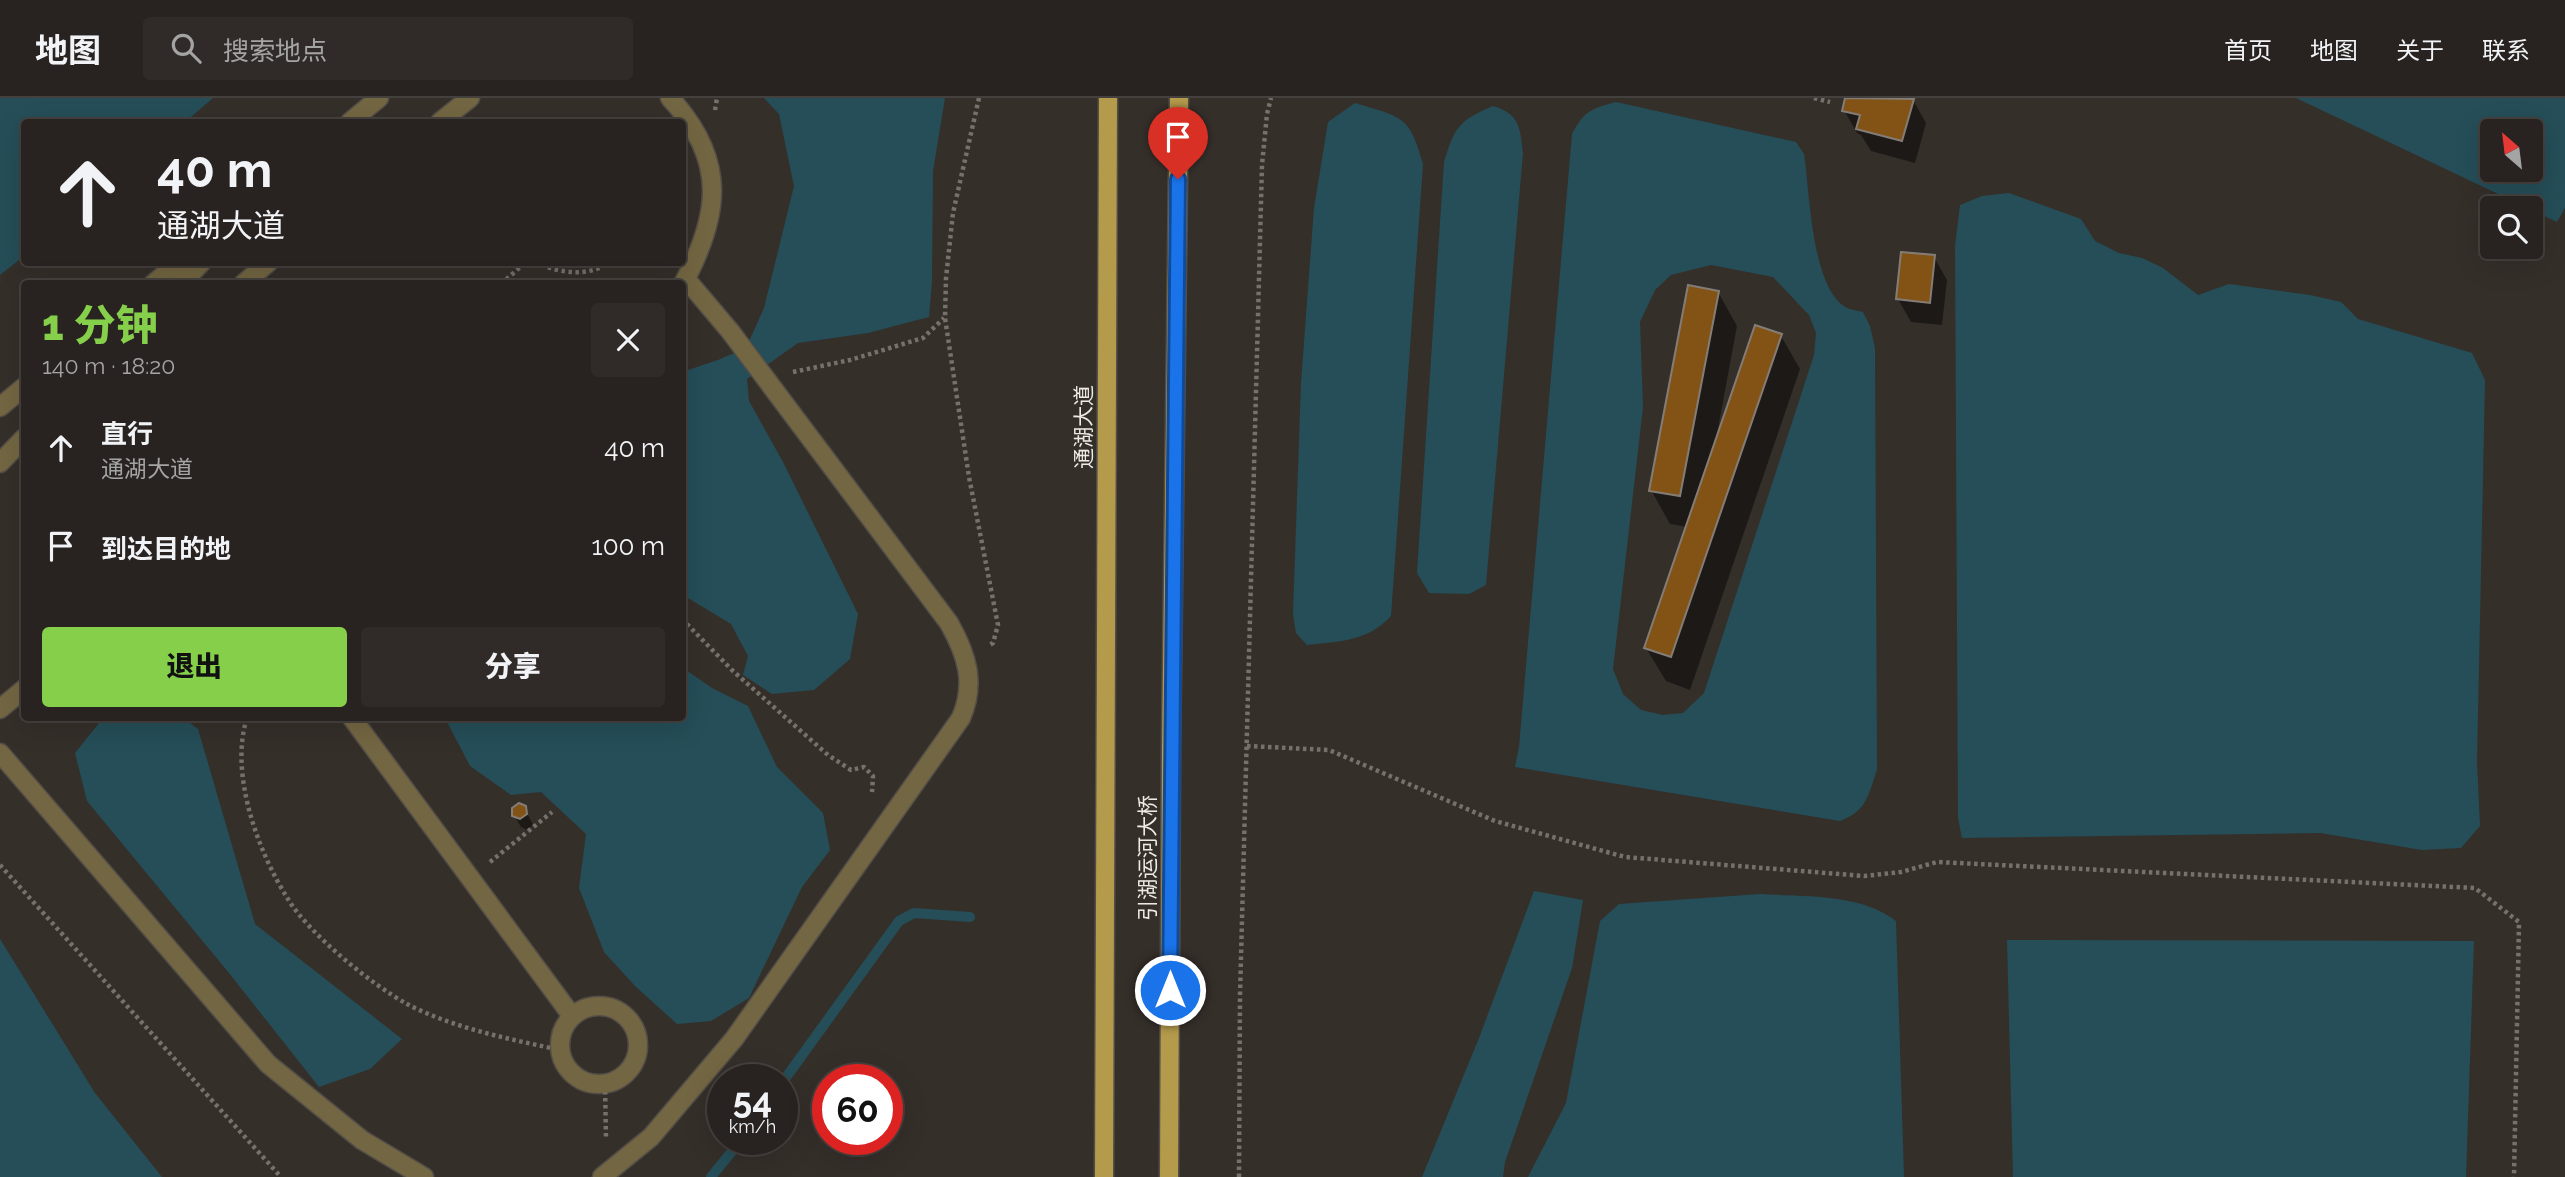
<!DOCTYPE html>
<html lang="zh">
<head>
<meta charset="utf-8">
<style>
  :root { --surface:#282320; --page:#302b29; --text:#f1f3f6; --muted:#a5a4a5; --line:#44403e; --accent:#86cf4b }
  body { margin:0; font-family:Raleway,"Noto Sans SC",sans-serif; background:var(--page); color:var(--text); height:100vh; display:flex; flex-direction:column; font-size:26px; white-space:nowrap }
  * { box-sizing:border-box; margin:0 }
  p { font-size:23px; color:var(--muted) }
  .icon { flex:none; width:38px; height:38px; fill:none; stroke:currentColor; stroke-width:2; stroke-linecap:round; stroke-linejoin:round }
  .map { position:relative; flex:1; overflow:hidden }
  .details { position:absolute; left:21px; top:182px; width:665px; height:441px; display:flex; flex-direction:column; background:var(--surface); border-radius:7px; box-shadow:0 7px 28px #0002,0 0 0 2px var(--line) }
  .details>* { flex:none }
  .banner { position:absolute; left:21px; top:21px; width:665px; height:147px; border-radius:7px; box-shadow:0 7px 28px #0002,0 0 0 2px var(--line); background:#282320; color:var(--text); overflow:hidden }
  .needle { width:46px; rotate:332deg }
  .fabs { position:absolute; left:2480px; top:21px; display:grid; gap:14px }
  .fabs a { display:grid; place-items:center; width:63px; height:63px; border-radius:7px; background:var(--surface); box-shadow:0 7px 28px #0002,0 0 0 2px var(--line); font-size:35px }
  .speed { position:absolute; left:707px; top:966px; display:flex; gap:14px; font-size:35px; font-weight:700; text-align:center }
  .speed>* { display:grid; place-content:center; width:91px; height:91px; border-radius:50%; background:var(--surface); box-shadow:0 7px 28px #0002,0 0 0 2px var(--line); line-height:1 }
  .speed small { font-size:18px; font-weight:400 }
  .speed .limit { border:10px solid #d22; background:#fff; color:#111 }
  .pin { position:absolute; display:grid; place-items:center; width:60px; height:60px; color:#fff; margin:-72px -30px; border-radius:50% 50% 50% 0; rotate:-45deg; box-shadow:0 0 7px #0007 }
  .pin .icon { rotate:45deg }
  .me { position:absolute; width:77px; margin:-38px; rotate:0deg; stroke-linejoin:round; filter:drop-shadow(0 0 5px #0008) }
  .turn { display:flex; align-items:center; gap:24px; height:147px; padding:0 21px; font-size:32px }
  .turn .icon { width:91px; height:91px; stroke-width:2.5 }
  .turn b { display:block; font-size:49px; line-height:60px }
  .round { display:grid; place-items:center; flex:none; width:74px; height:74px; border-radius:7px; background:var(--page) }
  .summary { display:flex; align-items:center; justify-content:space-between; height:119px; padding:0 21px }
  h1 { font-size:42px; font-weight:800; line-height:52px; color:var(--accent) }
  .cta { display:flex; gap:14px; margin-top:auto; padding:14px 21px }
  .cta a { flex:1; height:80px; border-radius:7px; background:var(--accent); color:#111; font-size:28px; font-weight:800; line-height:80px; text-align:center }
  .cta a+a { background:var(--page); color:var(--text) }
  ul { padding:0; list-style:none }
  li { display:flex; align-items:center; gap:21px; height:98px; padding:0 21px }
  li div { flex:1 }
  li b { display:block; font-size:26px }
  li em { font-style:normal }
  header { display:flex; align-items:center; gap:42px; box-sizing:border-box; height:98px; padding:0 35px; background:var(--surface); border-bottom:2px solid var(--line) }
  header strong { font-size:33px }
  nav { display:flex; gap:38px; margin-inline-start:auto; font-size:24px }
  .search { width:490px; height:63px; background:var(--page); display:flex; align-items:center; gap:18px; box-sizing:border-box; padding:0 24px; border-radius:7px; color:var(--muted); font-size:26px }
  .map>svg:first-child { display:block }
</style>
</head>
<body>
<header>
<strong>地图</strong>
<div class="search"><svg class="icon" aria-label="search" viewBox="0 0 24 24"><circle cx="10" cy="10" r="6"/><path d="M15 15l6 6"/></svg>搜索地点</div>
<nav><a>首页</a><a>地图</a><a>关于</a><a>联系</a></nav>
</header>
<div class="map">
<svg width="2565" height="1079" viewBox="0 0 2565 1079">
  <rect width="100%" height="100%" fill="#352f2a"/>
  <path fill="#254e58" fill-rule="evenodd" d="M0 0H213L185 24H24V158L0 177Z
    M764 0H945L933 73 932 182 929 219 868 235 798 245 747 281 749 303 783 364 858 516 850 561 814 592 772 596 743 577 748 558 731 526 683 497 682 274 718 262 746 250 764 210 794 88 779 16Z
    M2296 0H2565V110L2557 124ZM2492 33H2530V72H2492Z
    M1616 4 1796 44 1804 56C1810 94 1811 191 1847 210 1852 212 1859 213 1863 214L1870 228 1875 250 1877 672C1868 697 1867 713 1840 723L1515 669 1519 649 1572 36C1585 12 1591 11 1616 4ZM1711 167 1773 179 1809 217 1816 235 1814 257 1704 595 1683 615 1663 617 1641 612 1623 596 1613 571 1643 309 1640 224 1655 192 1671 177Z
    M1355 5C1401 19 1410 17 1423 66L1391 518C1367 544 1340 543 1307 547L1296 535 1293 516 1301 285 1314 110 1328 24Z
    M1493 8C1520 16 1520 30 1523 55L1486 487 1469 496 1429 495 1417 475 1444 64C1455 29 1458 23 1493 8Z
    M2009 95 2081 121 2095 143 2119 155 2142 160 2163 170 2198 197 2229 186 2310 197 2341 204 2358 221 2472 255 2485 282 2477 664 2480 728 2461 750 2422 752 2320 735 1962 740 1958 720 1955 148 1960 107 1982 98Z
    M683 570 712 590 748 608 777 669 823 715 830 752 802 789 749 900 711 923 677 926 635 888 604 854 579 790 586 736 541 694 511 697 470 668 445 620H682Z
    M103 620H183L198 631 255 826 402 941 370 971 319 989 229 875 87 703 75 655Z
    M1534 793 1583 802 1572 870 1505 1064 1503 1079H1422L1479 940Z
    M1760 796C1805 799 1860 795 1896 823L1904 1079H1528L1566 1005 1600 823 1619 806Z
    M0 841 95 995 162 1079H0Z
    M2007 842 2474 843 2466 1079H2013Z"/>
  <path fill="#0007" d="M1847 0H1904L1913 2 1926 25 1915 65 1871 53 1861 37 1857 35 1844 12Z
    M1934 159 1947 182 1942 227 1911 224 1898 201Z
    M1718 194 1737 228 1716 341H1718L1781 238 1800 271 1690 592 1666 583 1646 550 1688 429 1670 426 1651 392Z
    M524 709 533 727 527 732 521 729 514 717Z"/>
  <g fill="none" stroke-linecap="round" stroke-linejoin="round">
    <path stroke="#254e58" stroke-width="10" d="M782 985 899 823 914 815 970 819
      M711 1079 742 1041"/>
  </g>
  <path fill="#835315" stroke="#847d77" stroke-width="2" d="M1845 0 1914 1 1902 43 1856 31 1860 17 1842 13Z
    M1901 154 1935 157 1930 205 1896 201Z
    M1688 187 1719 193 1680 398 1649 393Z
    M1755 227 1782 236 1671 559 1644 550Z
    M519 705 526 708 527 716 520 721 512 718V710Z"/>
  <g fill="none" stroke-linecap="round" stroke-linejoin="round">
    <defs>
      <path id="minor" d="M670 0C728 63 720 118 682 188
        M350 24 379 0
        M440 24 470 0
        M153 186 179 164
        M181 186 202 164
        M243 186 269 164
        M0 309 24 289
        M0 365 24 340
        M0 611 24 591
        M352 620 572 918
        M0 655 268 966 362 1042 424 1079
        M560 947a39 39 0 1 1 78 0a39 39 0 1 1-78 0Z
        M602 1079 651 1039 734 941 961 620C976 585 967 557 949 525L730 233 686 181"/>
      <path id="major" d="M1104 1079 1108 0
        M1169 1079 1171 651 1179 0"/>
    </defs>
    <use href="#minor" stroke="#534d48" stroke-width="21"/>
    <use href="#major" stroke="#534d48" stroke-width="21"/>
    <path stroke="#76716c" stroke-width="4.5" stroke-dasharray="3.5 3.5" stroke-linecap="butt" d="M979 0 953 115 946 180 945 220 969 379 998 527 993 545 988 548
      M1814 0 1830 4
      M715 12 717 0
      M553 24 577 22 589 24
      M535 164C558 175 587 180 610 164
      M501 186 526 164
      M793 274 850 262 923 240 944 220
      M682 521 733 573 828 657 851 672 864 669 873 678 872 694
      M247 620C229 675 258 754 288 801 309 836 371 886 407 906 453 930 509 941 560 952
      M1247 648 1329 652 1495 723 1625 759 1864 778 1901 774 1937 764 2475 790 2519 824 2514 1079
      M490 764 552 714
      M0 767 281 1079
      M605 986 606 1041
      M1239 1079 1240 897 1262 67 1267 16 1271 0"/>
    <use href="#minor" stroke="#736642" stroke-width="18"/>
    <use href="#major" stroke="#b49a4b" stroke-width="18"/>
  </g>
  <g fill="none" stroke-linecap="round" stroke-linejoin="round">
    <defs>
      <path id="route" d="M1170 892 1178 81"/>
    </defs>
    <use href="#route" stroke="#114b97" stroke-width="18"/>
    <use href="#route" stroke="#1a73e8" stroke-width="12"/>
  </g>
  <g text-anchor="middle" stroke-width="5" stroke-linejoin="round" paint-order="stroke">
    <g font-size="21" fill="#eeeae6" stroke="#352f2a">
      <text transform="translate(1084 329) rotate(-90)" y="7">通湖大道</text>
      <text transform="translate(1148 760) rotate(-90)" y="7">引湖运河大桥</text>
    </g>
  </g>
</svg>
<div class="fabs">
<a><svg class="needle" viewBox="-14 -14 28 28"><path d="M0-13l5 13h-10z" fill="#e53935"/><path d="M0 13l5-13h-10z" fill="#a5a4a5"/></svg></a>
<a><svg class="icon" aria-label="search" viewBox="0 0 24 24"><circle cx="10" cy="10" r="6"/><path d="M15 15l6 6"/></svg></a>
</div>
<div class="speed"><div>54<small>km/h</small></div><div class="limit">60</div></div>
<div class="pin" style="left:1178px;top:81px;background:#d93025"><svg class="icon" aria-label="arrive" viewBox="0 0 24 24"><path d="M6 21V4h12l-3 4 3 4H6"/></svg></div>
<svg class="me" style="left:1170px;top:892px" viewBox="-20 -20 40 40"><circle r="17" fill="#1a73e8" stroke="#fff" stroke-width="3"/><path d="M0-11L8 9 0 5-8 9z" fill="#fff"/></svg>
<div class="banner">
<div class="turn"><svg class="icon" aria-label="ahead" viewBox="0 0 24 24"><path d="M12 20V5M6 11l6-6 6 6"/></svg><div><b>40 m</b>通湖大道</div></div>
</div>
<section class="details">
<div class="summary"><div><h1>1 分钟</h1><p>140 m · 18:20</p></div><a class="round"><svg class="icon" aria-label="close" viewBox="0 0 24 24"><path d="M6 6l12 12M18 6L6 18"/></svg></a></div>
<ul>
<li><svg class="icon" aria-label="ahead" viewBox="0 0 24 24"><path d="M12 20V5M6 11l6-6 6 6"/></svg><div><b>直行</b><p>通湖大道</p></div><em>40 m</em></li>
<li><svg class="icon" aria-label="arrive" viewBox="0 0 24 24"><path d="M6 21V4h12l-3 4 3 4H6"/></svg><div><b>到达目的地</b></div><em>100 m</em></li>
</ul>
<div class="cta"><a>退出</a><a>分享</a></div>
</section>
</div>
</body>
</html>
